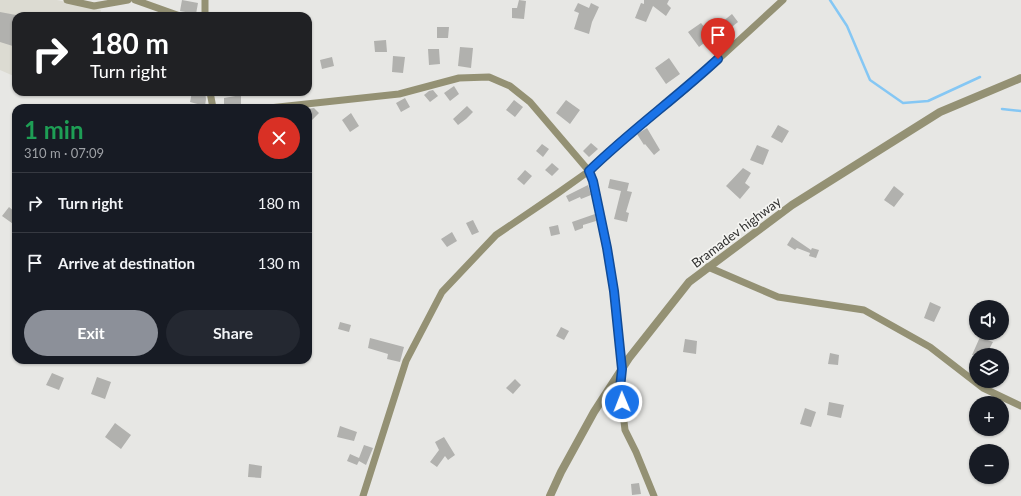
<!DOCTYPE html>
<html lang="en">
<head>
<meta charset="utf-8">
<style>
  :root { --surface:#171b24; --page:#242831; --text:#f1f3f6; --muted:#9ea1a6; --line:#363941; --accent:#8c9099 }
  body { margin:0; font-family:Lato,sans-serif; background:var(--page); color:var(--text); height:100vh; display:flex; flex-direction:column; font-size:15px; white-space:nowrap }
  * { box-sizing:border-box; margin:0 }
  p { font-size:13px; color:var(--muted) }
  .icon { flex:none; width:22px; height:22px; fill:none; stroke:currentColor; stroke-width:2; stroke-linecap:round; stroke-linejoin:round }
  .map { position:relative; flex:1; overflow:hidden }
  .details { position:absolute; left:12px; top:104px; width:300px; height:260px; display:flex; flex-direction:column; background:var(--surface); border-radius:12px; box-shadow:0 1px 3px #0004 }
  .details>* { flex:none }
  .banner { position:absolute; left:12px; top:12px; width:300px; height:84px; border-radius:12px; box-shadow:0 1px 3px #0004; background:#202124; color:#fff; overflow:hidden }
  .buttons { position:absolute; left:969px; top:300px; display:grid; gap:8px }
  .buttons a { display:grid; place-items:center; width:40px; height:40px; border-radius:50%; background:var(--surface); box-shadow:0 1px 3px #0004; font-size:20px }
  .pin { position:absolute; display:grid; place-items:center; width:34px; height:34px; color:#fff; margin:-41px -17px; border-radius:50% 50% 50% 0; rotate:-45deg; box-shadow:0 0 4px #0007 }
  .pin .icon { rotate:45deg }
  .me { position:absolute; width:44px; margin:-22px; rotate:359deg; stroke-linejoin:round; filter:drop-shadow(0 0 3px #0008) }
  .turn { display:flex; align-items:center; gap:14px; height:84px; padding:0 12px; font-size:18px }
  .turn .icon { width:52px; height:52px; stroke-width:2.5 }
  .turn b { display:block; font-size:28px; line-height:34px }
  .round { display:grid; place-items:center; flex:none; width:42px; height:42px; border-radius:21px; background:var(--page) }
  .headline { display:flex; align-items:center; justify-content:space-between; height:68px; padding:0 12px }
  h1 { font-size:24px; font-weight:700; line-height:30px; color:#1e9e55 }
  .button { display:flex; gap:8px; margin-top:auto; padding:8px 12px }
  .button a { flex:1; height:46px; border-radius:24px; background:var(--accent); color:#fff; font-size:16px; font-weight:700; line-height:46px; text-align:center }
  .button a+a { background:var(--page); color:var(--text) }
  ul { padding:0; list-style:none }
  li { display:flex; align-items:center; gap:12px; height:60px; padding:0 12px; border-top:1px solid var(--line) }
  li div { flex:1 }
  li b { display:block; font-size:15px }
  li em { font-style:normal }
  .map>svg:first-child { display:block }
</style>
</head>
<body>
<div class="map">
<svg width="1021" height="496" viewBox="0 0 1021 496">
  <rect width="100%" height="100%" fill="#e7e7e4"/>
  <path fill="#dcdbd2" d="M0 0H57L101 10 100 16H16V77L0 70Z"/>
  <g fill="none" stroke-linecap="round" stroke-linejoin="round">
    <path stroke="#85c7f4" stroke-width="2.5" d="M830 0 847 26 870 80 903 103 928 101 980 77
      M1002 109 1021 111"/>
  </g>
  <path fill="#b1b1ae" d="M182 0 198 3 196 14 180 11Z
    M519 0 526 1 524 19 512 18V8H517Z
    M644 0H669L667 4 671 8 666 16 653 6 646 22 635 18 641 3 644 4Z
    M578 3 589 8 591 3 599 7 592 22 589 34 574 29 579 13 574 11Z
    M0 12 16 15V47L0 42Z
    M732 14 738 22 728 30 722 22Z
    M701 23 712 37 699 47 688 32Z
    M437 27H449L448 38H437Z
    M386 40 387 52H375L374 41Z
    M460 47 473 48 471 68 458 66Z
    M428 49H439L440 64 429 65Z
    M393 56 405 57 403 73 392 72Z
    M332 57 334 66 322 69 320 60Z
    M669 58 680 74 666 84 655 68Z
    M454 86 459 94 450 101 444 93Z
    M433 90 438 96 430 102 424 95 429 91Z
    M192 92H205L206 99 205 106 190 102Z
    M241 95V104L224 106V98Z
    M405 98 410 107 401 112 396 103Z
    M514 100 523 107 515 117 506 110Z
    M566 100 580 110 570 124 556 113Z
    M467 106 473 112 466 119 458 125 453 119Z
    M314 108 319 113 308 124V109Z
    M351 113 359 126 350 132 342 120Z
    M778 125 789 131 782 143 771 137Z
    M647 128 660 150 654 155 645 144 644 145 637 134Z
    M591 143 598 149 589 157 583 151Z
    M542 144 549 149 543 157 536 151Z
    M757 145 769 150 763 165 750 160Z
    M552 163 559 169 552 176 545 170Z
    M743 168 751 173 745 183 750 187 740 199 726 186Z
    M525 170 532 176 524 185 517 179Z
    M610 179 629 183 627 191 632 192 626 212 629 213 627 222 614 219 621 191 608 188Z
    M588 185 591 195 581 199 580 197 569 202 566 196Z
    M894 186 904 194 894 207 884 200Z
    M9 207 16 213V226L2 216Z
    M595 214 596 221 583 225V228L575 231 572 222Z
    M473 220 479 232 472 235 466 223Z
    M558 225 560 234 551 236 549 227Z
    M452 232 457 241 447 247 441 239Z
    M792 237 811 250 812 248 819 250 816 258 809 256 810 253 797 248 795 250 787 245Z
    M930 302 941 307 934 322 924 318Z
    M340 322 351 325 349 332 338 329Z
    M561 327 569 331 564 340 556 336Z
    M980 337 993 342 986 355H972Z
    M370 338 404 347 400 362 387 359 388 354 368 348Z
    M685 339 697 341 696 354 683 352Z
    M830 353 839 355 838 365 828 364Z
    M52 373 64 378 59 390 46 385Z
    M97 377 111 382 105 399 91 394Z
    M515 379 521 385 513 394 506 388Z
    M829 402 844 405 841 418 827 415Z
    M805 408 816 412 811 427 800 424Z
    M115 423 131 435 121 449 105 437Z
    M340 426 357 432 354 441 337 437Z
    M444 437 455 455 448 460 445 456 437 467 430 462 439 450 435 442Z
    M364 445 373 448 366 465 359 461 357 465 347 461 350 454 359 458Z
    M249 464 262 466 261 478 248 477Z
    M639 483 641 494 632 495 631 484Z"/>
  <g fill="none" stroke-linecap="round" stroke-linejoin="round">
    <path stroke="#949174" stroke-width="7" d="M67 0 94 6 128 0
      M135 0 180 16
      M205 16V0
      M210 92 213 108
      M269 108 399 94 459 78 489 77 510 86 530 102 589 171 593 181 607 248 614 291 622 369 620 388 625 430 636 452 654 496
      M708 267 778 297 864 310 930 347 983 388 1021 406
      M363 496 406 361 442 292 496 235 558 193 589 171 618 143 686 89 783 0"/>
    <path stroke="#949174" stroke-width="8" d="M550 496 561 472 594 412 629 358 689 282 792 205 940 112 1021 78"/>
  </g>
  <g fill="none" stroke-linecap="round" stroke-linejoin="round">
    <defs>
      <path id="route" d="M622 402 620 388 622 369 614 291 607 248 593 181 589 171C630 131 676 98 718 59"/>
    </defs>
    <use href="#route" stroke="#114b97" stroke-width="10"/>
    <use href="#route" stroke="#1a73e8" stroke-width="7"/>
  </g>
  <g text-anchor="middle" stroke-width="3.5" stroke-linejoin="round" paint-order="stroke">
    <g font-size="13" fill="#2f2f2e" stroke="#f4f4f1">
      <text transform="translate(736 232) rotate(-37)" y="5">Bramadev highway</text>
    </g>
  </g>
</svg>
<div class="buttons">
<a><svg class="icon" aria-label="sound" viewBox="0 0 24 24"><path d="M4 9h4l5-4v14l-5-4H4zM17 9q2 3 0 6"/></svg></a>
<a><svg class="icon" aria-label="layers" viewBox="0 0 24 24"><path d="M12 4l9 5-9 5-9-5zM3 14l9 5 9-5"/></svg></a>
<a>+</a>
<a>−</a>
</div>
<div class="pin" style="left:718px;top:59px;background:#d93025"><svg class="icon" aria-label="arrive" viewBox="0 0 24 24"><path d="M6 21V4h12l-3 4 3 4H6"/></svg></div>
<svg class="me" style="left:622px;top:402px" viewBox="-20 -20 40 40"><circle r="17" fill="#1a73e8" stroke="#fff" stroke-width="3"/><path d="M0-11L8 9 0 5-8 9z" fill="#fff"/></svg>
<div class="banner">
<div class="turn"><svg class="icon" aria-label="right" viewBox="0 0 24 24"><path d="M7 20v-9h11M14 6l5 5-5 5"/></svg><div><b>180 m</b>Turn right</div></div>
</div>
<section class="details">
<div class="headline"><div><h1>1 min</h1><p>310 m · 07:09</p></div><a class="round" style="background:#d93025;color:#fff"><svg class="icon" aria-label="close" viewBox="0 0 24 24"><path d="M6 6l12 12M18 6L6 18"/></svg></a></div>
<ul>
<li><svg class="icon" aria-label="right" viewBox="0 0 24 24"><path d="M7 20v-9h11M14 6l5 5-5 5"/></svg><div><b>Turn right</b></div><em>180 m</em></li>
<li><svg class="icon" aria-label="arrive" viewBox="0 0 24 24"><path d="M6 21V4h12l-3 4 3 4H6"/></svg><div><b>Arrive at destination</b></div><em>130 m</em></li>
</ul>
<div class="button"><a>Exit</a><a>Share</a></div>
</section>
</div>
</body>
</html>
